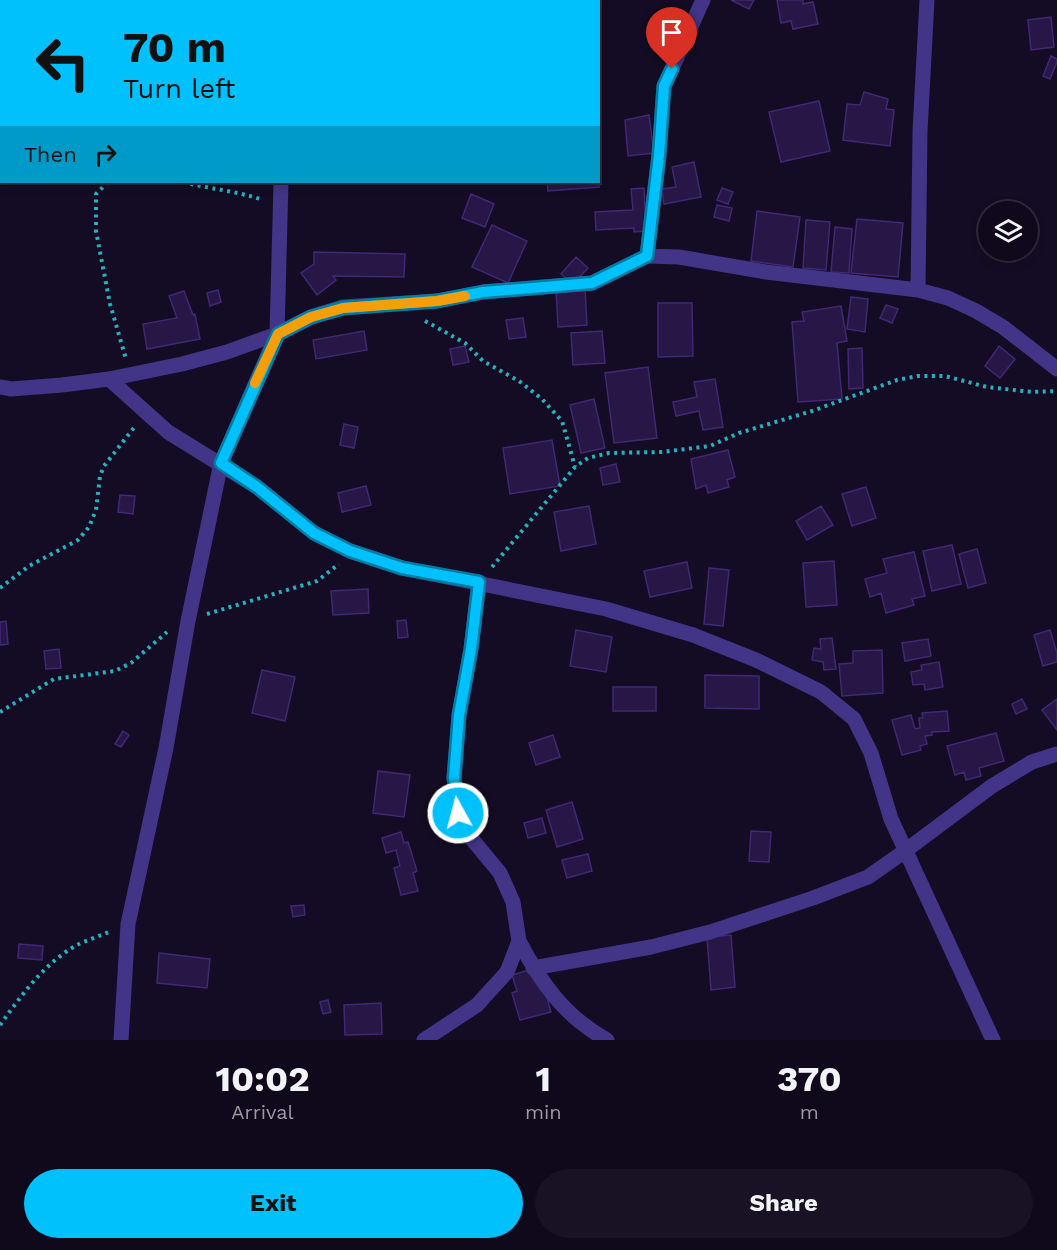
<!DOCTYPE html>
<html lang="en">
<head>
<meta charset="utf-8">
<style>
  :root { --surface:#0f091b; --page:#181224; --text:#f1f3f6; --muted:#9b9aa3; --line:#2f2a3a; --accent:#00c1fb }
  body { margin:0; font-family:"Work Sans",sans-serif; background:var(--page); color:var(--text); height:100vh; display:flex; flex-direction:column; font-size:22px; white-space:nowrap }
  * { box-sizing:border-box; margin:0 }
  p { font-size:20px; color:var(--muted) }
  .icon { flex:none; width:33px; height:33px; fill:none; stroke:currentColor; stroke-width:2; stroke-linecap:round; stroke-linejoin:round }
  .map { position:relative; height:1040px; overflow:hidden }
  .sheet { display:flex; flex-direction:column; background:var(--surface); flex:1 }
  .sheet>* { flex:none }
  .hud { position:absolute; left:0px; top:0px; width:600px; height:183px; box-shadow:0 3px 9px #0003,0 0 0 2px var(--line); background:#00c1fb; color:#111; overflow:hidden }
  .tools { position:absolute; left:978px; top:201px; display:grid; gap:12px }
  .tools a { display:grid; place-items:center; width:60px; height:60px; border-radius:50%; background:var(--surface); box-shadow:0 3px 9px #0003,0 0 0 2px var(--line); font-size:30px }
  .pin { position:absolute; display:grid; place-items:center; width:51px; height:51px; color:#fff; margin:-62px -26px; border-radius:50% 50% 50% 0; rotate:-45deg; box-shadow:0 0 6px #0007 }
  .pin .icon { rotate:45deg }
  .me { position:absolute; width:66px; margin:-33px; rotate:353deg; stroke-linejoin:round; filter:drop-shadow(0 0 4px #0008) }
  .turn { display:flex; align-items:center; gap:21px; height:126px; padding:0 24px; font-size:27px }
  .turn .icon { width:78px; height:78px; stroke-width:2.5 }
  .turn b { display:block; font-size:42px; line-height:51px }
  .then { display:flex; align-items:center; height:57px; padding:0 24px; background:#0003; gap:12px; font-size:22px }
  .eta { display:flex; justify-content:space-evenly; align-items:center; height:102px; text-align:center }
  .eta b { font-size:36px; font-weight:700; line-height:42px }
  .button { display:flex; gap:12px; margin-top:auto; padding:12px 24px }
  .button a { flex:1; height:69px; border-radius:36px; background:var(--accent); color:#111; font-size:24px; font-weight:700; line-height:69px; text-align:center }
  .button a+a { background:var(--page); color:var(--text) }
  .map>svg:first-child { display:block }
</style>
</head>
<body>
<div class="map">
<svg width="1057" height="1040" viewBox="0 0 1057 1040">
  <rect width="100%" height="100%" fill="#140c24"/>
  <path fill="#271746" stroke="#412774" stroke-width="1.5" d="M731 0H754L749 9Z
    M777 0H803V4L813 2 818 24 793 29 791 21 781 23Z
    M1051 17 1054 47 1031 50 1028 20Z
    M1051 56 1057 59V62L1050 79 1043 76Z
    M864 92 888 99 886 109 894 110 890 146 843 140 847 104 860 105Z
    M819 101 830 151 781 162 769 112Z
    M649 115 654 153 628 156 625 120Z
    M694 162 701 197 664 204 662 189 676 187 672 167Z
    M598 181 599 187 548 191 547 182Z
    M644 188 646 231 634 232V228L596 230 595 212 633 210 631 189Z
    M722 188 733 192 728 204 717 200Z
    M471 194 494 204 485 227 462 218Z
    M717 205 732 208 729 221 714 217Z
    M757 211 800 217 793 267 751 261Z
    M857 219 903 223 898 277 851 273Z
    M806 220 830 222 826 270 803 268Z
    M492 225 527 241 508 283 472 267Z
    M835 227 852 229 849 273 831 272Z
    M314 252 405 254 404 277 333 276 336 280 317 295 301 273 314 264Z
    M576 257 588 268 573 284 561 274Z
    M585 288 587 325 558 327 556 289Z
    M218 290 221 302 210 306 207 293Z
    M184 291 193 315 195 314 200 339 147 349 143 324 177 318 169 296Z
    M851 297 868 299 865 332 847 329Z
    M658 303H692L693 356 658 357Z
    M886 305 898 309 892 323 880 318Z
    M841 306 847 341 837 343 842 399 798 402 792 322 804 321 802 312Z
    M523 318 526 337 509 339 506 320Z
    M364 331 367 350 316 359 313 340Z
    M602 331 605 363 573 365 571 333Z
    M465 346 469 362 453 365 450 349Z
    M999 346 1015 359 1000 378 985 366Z
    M862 348 863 388 849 389 848 349Z
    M648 367 657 438 614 443 605 373Z
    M715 379 723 427 703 430 699 411 676 416 673 402 697 397 694 382Z
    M594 399 605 448 581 453 570 405Z
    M344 424 358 427 354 448 340 445Z
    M552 440 560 486 510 494 503 448Z
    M728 450 735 477 727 480 729 487 708 493 706 485 696 489 691 459Z
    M616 464 620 482 603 485 600 468Z
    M366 486 371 505 342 512 338 493Z
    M866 487 876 518 852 526 842 494Z
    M120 495 135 496 133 514 118 512Z
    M589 506 596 544 561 551 554 512Z
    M821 506 833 525 807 540 796 521Z
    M952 545 961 584 932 591 923 551Z
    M977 549 986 583 968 588 959 554Z
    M914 552 925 596 912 599 914 605 886 613 881 593 870 597 865 579 887 573 883 559Z
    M834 561 837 605 806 607 803 563Z
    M687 562 692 588 650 597 644 571Z
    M709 568 729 570 723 626 704 624Z
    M368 589 369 613 333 615 331 591Z
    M406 620 408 637 398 638 397 621Z
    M6 621 8 644 0 645V622Z
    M576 630 612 637 606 672 570 666Z
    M1050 630 1057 653V662L1043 666 1034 635Z
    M832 638 836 669 824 670 823 662 812 660 814 648 821 649 820 639Z
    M928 639 931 656 905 661 902 643Z
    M59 649 61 668 46 669 44 651Z
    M882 650 883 693 842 696 839 664 853 663V651Z
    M939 662 943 687 925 690 924 684 913 685 911 672 922 670 921 665Z
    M262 670 295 677 285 721 252 713Z
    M705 675 759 676V709L705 708Z
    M613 687H656V711H613Z
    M1022 699 1027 709 1016 714 1012 704Z
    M1057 699V730L1042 710Z
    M947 711 949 731 932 732V735L925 736 927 744 920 746 921 750 902 755 892 720 911 715 915 729 920 728 919 718H923L922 713Z
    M123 731 129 735 121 747 115 744Z
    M996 733 1004 761 979 768 981 776 966 780 964 772 955 775 947 746Z
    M553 735 560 757 536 765 529 743Z
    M378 771 410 775 404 817 373 813Z
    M572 802 583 839 557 847 546 810Z
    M542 818 546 833 528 838 524 823Z
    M751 831 771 832 769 862 749 861Z
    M401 832 404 843 408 842 417 871 413 873 418 891 401 895 394 868 400 866 396 850 386 853 382 838Z
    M588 854 592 871 567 878 562 860Z
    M304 905 305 915 293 917 291 906Z
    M731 935 735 987 711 990 707 937Z
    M19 944 43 946 42 960 18 958Z
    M159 953 210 959 207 988 157 983Z
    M532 969 543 984 551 1012 520 1020 512 993 517 991 512 975Z
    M328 1000 331 1012 323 1014 320 1002Z
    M381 1003 382 1034 345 1035 344 1005Z"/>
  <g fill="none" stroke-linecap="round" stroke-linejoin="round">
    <path stroke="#26b2bd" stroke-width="4" stroke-dasharray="3 4.5" stroke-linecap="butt" d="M97 0V2
      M108 182 96 194V231L110 304 126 359
      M183 182C210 189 237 191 263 200
      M425 321 465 343 483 361 519 381 542 399 562 421 575 467
      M492 567 575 467 588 458 609 453 662 452 710 446 739 433 812 411 897 380 918 376H945L987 387 1032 392 1057 391
      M0 588 29 566 78 540 89 527 96 510 100 476 104 466 136 425
      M207 614 317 581 339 564
      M0 712 54 679 115 671 131 663 167 632
      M0 1025C22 995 43 964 77 945 87 940 100 936 111 931"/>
    <path stroke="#423486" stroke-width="15" d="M227 0 230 2
      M323 2 324 0
      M647 256 659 155 664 86 703 0
      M918 290 920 131 927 0
      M109 379 168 432 257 487 314 533 350 551 402 568 606 609 693 635 756 660 821 692 854 719 871 753 891 819 993 1040
      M0 387 11 389 62 385 109 379 182 364 227 352 277 334 311 317 343 307 437 301 483 292 592 283 647 256 679 257 766 272 918 290 948 298 976 311 1003 327 1057 369
      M519 941C541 983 564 1016 607 1040
      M533 968 651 947 710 932 813 898 868 877 905 851 992 786 1032 762 1057 754
      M121 1040 128 924 166 748 188 621 221 463 277 334 281 182
      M424 1040 477 1005 507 972 519 941 513 902 500 873 471 838 458 813 454 778 459 715 471 649 479 582"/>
  </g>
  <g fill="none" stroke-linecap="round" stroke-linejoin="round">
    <defs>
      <path id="route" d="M458 813 454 778 459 715 471 649 479 582 402 568 350 551 314 533 257 487 221 463 278 334 311 317 343 308 437 301 483 292 592 283 647 256 659 155 664 86 672 69"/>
    </defs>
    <use href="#route" stroke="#007da3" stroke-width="15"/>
    <use href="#route" stroke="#00c1fb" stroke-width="10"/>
    <path stroke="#f59e0b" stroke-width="10" d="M255 383 278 334 311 317 343 308 437 301 465 296"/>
  </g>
</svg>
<div class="tools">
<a><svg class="icon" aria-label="layers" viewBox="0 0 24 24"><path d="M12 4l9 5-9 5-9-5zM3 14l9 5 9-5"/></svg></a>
</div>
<div class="pin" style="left:672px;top:69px;background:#d93025"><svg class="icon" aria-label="arrive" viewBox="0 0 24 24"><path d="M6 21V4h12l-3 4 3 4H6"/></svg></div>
<svg class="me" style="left:458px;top:813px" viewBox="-20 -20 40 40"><circle r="17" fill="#00c1fb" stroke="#fff" stroke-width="3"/><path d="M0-11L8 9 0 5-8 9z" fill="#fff"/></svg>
<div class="hud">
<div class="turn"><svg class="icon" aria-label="left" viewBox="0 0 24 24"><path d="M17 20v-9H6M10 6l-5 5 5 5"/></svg><div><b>70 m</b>Turn left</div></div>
<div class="then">Then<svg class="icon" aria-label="right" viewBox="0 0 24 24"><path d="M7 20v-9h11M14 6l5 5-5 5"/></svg></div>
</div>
</div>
<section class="sheet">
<div class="eta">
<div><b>10:02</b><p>Arrival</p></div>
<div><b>1</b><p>min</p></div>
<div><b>370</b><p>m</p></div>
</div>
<div class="button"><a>Exit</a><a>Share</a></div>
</section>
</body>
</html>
